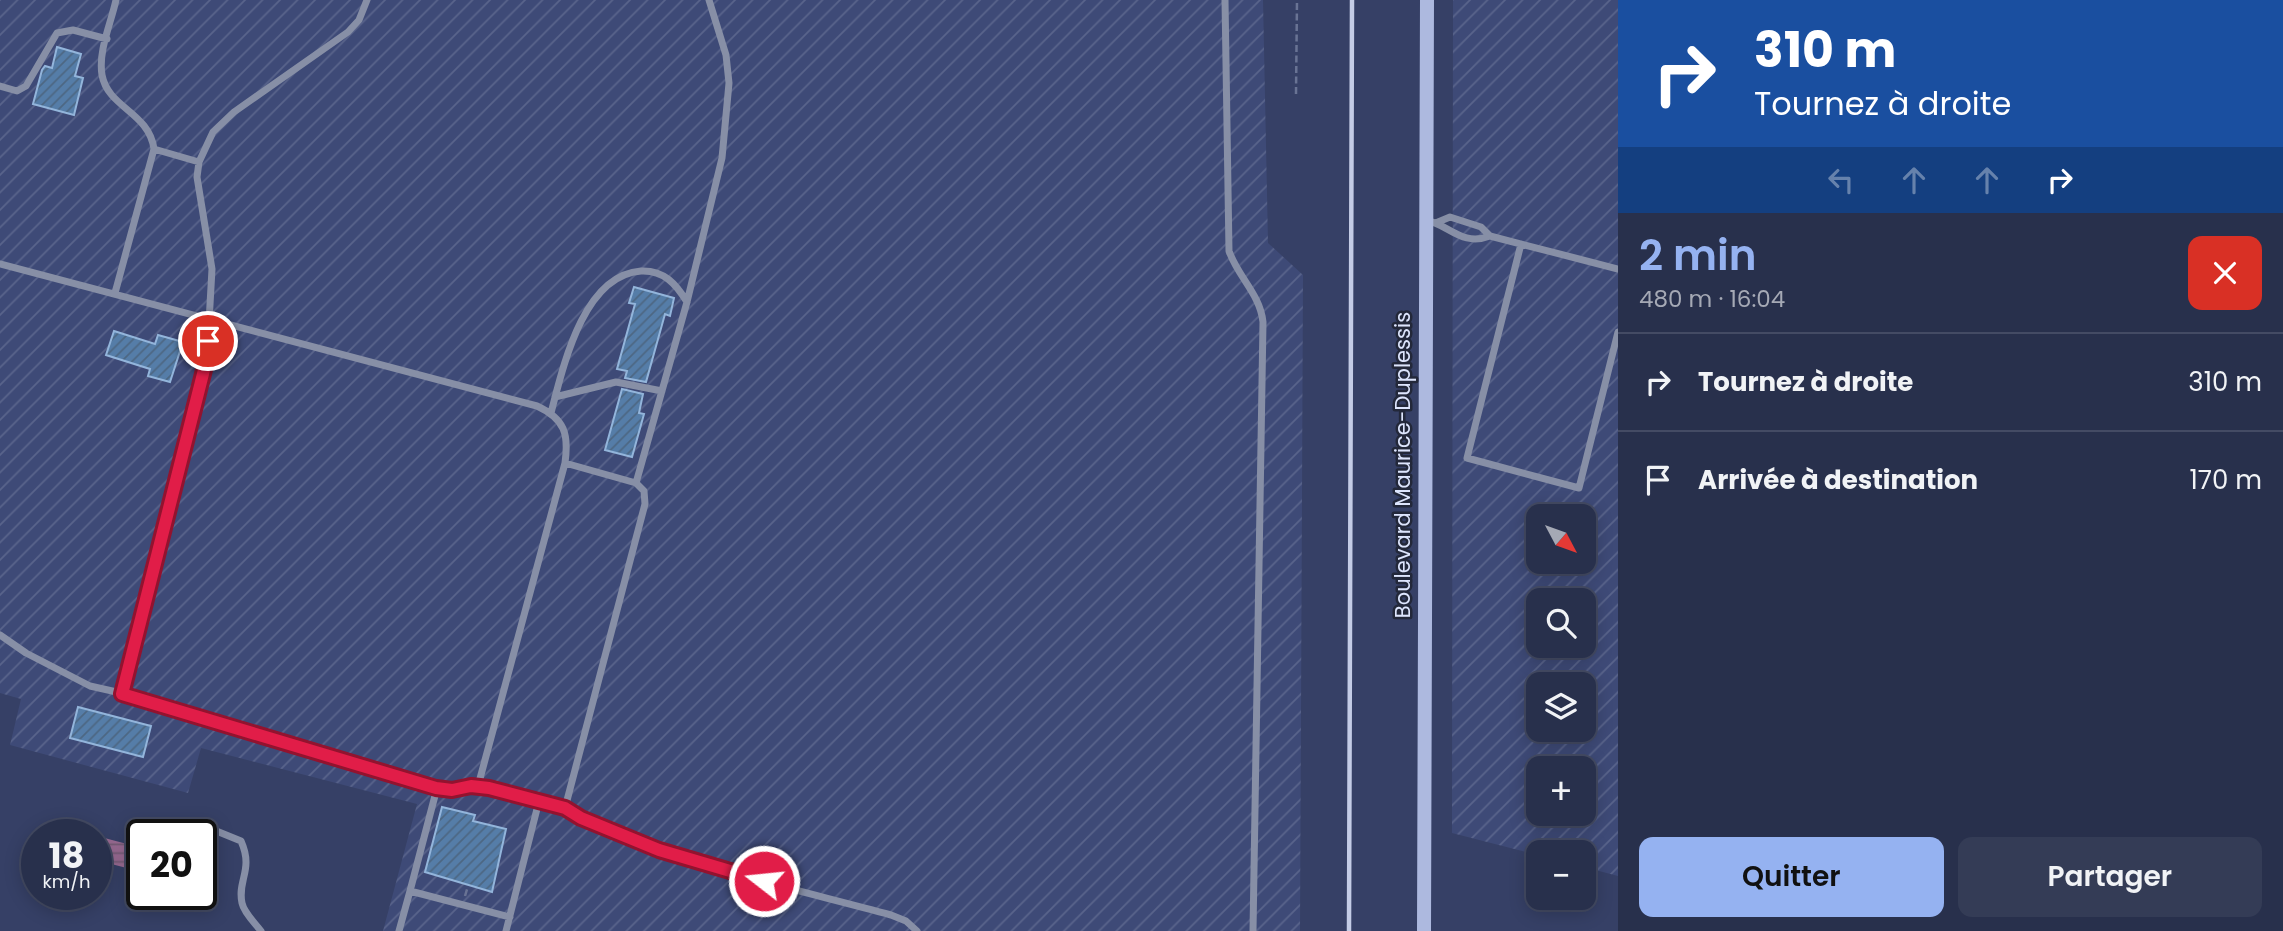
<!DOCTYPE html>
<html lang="fr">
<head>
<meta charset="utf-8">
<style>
  :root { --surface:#28304c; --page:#343c56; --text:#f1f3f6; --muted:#a5a9b5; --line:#444b64; --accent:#95b2f1 }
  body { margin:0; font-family:Poppins,sans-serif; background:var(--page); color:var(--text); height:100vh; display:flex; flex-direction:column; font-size:26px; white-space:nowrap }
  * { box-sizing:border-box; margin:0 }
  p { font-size:23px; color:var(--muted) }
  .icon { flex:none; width:38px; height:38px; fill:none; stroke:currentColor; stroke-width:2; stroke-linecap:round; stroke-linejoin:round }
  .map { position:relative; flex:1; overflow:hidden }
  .details { display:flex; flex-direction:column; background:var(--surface); width:665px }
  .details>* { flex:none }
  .banner { background:#1a4fa0; color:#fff; overflow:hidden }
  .needle { width:46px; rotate:131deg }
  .controls { position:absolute; left:1526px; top:504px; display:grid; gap:14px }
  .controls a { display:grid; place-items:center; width:70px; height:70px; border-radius:14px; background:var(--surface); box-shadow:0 4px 18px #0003,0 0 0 2px var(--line); font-size:35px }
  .speed { position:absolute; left:21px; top:819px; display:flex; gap:14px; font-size:35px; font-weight:700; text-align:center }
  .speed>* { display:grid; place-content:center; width:91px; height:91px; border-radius:50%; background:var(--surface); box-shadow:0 4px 18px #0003,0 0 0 2px var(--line); line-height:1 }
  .speed small { font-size:18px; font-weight:400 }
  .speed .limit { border:4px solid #111; border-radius:10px; background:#fff; color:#111 }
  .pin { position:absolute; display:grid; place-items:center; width:60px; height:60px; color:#fff; margin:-30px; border:4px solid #fff; border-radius:50%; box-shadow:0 2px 7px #0007 }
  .me { position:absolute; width:77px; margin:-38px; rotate:286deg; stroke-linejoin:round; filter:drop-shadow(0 0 5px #0008) }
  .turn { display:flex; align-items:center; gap:24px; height:147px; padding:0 21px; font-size:32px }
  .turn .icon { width:91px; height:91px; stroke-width:2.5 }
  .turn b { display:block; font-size:49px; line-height:60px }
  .lanes { display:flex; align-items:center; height:66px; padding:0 21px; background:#0003; justify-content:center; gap:35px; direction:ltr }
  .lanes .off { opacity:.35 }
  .round { display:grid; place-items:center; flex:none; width:74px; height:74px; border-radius:14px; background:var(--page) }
  .headline { display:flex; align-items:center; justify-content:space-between; height:119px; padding:0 21px }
  h1 { font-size:42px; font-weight:600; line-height:52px; color:var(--accent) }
  .primary-button { display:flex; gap:14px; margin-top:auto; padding:14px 21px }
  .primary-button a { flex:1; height:80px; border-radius:14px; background:var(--accent); color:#111; font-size:28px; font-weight:600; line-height:80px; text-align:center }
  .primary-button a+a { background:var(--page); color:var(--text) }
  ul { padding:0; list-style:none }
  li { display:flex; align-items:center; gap:21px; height:98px; padding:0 21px; border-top:2px solid var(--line) }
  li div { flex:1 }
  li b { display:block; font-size:26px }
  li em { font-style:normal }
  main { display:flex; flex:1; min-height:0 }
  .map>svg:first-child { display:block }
</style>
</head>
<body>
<main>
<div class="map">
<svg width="1618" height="931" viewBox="0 0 1618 931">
  <defs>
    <pattern id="industrial-furrows" width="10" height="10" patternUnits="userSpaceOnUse" patternTransform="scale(1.75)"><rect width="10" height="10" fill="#3e4a77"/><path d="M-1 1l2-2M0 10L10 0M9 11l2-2" fill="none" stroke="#59648b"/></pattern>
    <pattern id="water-rules" width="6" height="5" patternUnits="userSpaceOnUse" patternTransform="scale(1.75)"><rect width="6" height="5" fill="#996b93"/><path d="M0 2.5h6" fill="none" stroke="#765c77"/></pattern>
    <pattern id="building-hatch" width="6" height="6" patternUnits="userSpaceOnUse" patternTransform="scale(1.75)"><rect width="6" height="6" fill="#557da8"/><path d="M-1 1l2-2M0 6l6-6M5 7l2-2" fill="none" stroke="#4d6783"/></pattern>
  </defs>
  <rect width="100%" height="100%" fill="#364066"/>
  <path fill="url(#industrial-furrows)" fill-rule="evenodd" d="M0 0H1263L1268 243 1303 275 1300 931H383L417 804 201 748 188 793 10 745 21 699 0 693Z
    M1453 0H1618V876L1584 867V852H1538V855L1452 833ZM1538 516H1584V562H1538ZM1538 600H1584V646H1538ZM1538 684H1584V730H1538ZM1538 768H1584V814H1538Z"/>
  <path fill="url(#water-rules)" d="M97 836 142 848V872L96 860Z"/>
  <path fill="url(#building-hatch)" stroke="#93b5db" stroke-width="2" d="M57 47 81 54 75 76 83 78 74 115 33 104 42 70 45 66 52 68Z
    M634 287 674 298 670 316 665 314 646 382 625 378 627 371 617 369 635 304 629 303Z
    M114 331 155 344 158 335 183 342 170 382 148 376 150 369 106 355Z
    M622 389 643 394 639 413 644 414 632 457 605 450Z
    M78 707 151 726 143 757 70 738Z
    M442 807 475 815 473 821 506 829 492 892 425 872Z"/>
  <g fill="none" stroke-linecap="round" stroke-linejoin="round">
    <path stroke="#697394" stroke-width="2.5" stroke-dasharray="7 3.5" stroke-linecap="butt" d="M1296 94 1297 0
      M465 896 468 886"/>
    <path stroke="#878fa6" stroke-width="7" d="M1225 0 1229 251C1238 277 1260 294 1263 322L1253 931
      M0 86 17 91 26 86 57 33 73 30 107 39
      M154 149 199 162
      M1425 220C1449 224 1461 247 1490 236L1481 227 1450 217 1438 222
      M1490 236 1618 269
      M1521 244 1467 458 1579 488 1618 332
      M0 264 537 406C565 419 569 434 565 463
      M115 293 154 149C149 112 108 108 102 75 98 51 111 23 116 0
      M555 397 616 382 662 391
      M551 413C563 367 583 275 641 271 664 270 676 284 687 302
      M0 635 26 653 90 686 130 695 437 788 452 790 478 786 539 801 506 931
      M123 694 207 358 212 269 197 177 199 162 213 132 234 112 348 32 359 20 367 0
      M478 786 565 463 636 483 687 302 722 158 729 83 726 55 709 0
      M437 788 410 891 510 917
      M539 801C580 812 617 836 658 850 734 876 813 894 891 915L906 921 917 931
      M565 808 645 504 644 491 636 483
      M209 828 241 841C254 870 237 880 242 903 244 913 255 923 261 931
      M399 931 410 891"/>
    <path stroke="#adb9df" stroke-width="14" d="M1424 931 1427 0"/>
    <path stroke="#c4cce6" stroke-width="4.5" d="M1349 931 1352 0"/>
  </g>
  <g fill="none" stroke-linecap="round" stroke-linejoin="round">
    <defs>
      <path id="route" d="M208 341 207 358 122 694 436 788 452 790 471 786 489 788 565 808 581 818 659 850 764 881"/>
    </defs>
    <use href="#route" stroke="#92132f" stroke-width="18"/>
    <use href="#route" stroke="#e11d48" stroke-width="12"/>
  </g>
  <g text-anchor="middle" stroke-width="5" stroke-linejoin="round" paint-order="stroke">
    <g font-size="21" fill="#dde5fd" stroke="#23283a">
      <text transform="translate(1403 465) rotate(-90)" y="7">Boulevard Maurice-Duplessis</text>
    </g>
  </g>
</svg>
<div class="controls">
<a><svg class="needle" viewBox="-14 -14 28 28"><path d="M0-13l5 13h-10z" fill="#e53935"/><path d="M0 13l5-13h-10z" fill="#a5a9b5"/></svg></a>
<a><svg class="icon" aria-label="search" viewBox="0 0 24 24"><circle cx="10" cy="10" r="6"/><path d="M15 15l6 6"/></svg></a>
<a><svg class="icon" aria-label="layers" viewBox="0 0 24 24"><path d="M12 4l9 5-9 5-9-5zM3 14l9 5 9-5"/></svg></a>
<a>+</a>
<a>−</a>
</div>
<div class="speed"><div>18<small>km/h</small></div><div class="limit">20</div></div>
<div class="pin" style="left:208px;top:341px;background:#d93025"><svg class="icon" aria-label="arrive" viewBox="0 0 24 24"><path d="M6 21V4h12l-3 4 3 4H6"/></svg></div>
<svg class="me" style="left:764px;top:881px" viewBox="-20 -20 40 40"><circle r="17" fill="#e11d48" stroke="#fff" stroke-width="3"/><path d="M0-11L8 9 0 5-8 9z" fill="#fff"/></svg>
</div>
<section class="details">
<div class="banner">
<div class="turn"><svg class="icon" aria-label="right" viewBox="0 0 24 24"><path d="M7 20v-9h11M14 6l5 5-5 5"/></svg><div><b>310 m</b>Tournez à droite</div></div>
<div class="lanes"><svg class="icon off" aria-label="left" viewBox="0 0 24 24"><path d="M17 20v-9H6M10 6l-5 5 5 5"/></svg><svg class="icon off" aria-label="ahead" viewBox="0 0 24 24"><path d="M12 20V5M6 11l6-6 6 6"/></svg><svg class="icon off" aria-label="ahead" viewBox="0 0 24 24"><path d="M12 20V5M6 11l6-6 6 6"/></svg><svg class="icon" aria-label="right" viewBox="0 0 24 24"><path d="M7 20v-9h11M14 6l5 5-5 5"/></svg></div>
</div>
<div class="headline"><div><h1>2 min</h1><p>480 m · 16:04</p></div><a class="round" style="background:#d93025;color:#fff"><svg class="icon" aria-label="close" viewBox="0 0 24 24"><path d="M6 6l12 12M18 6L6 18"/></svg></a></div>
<ul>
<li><svg class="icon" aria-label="right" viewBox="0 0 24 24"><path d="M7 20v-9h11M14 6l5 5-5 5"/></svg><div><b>Tournez à droite</b></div><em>310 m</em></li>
<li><svg class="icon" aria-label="arrive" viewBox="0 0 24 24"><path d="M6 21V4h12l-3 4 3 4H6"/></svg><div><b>Arrivée à destination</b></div><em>170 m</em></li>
</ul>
<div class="primary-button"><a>Quitter</a><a>Partager</a></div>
</section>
</main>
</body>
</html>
